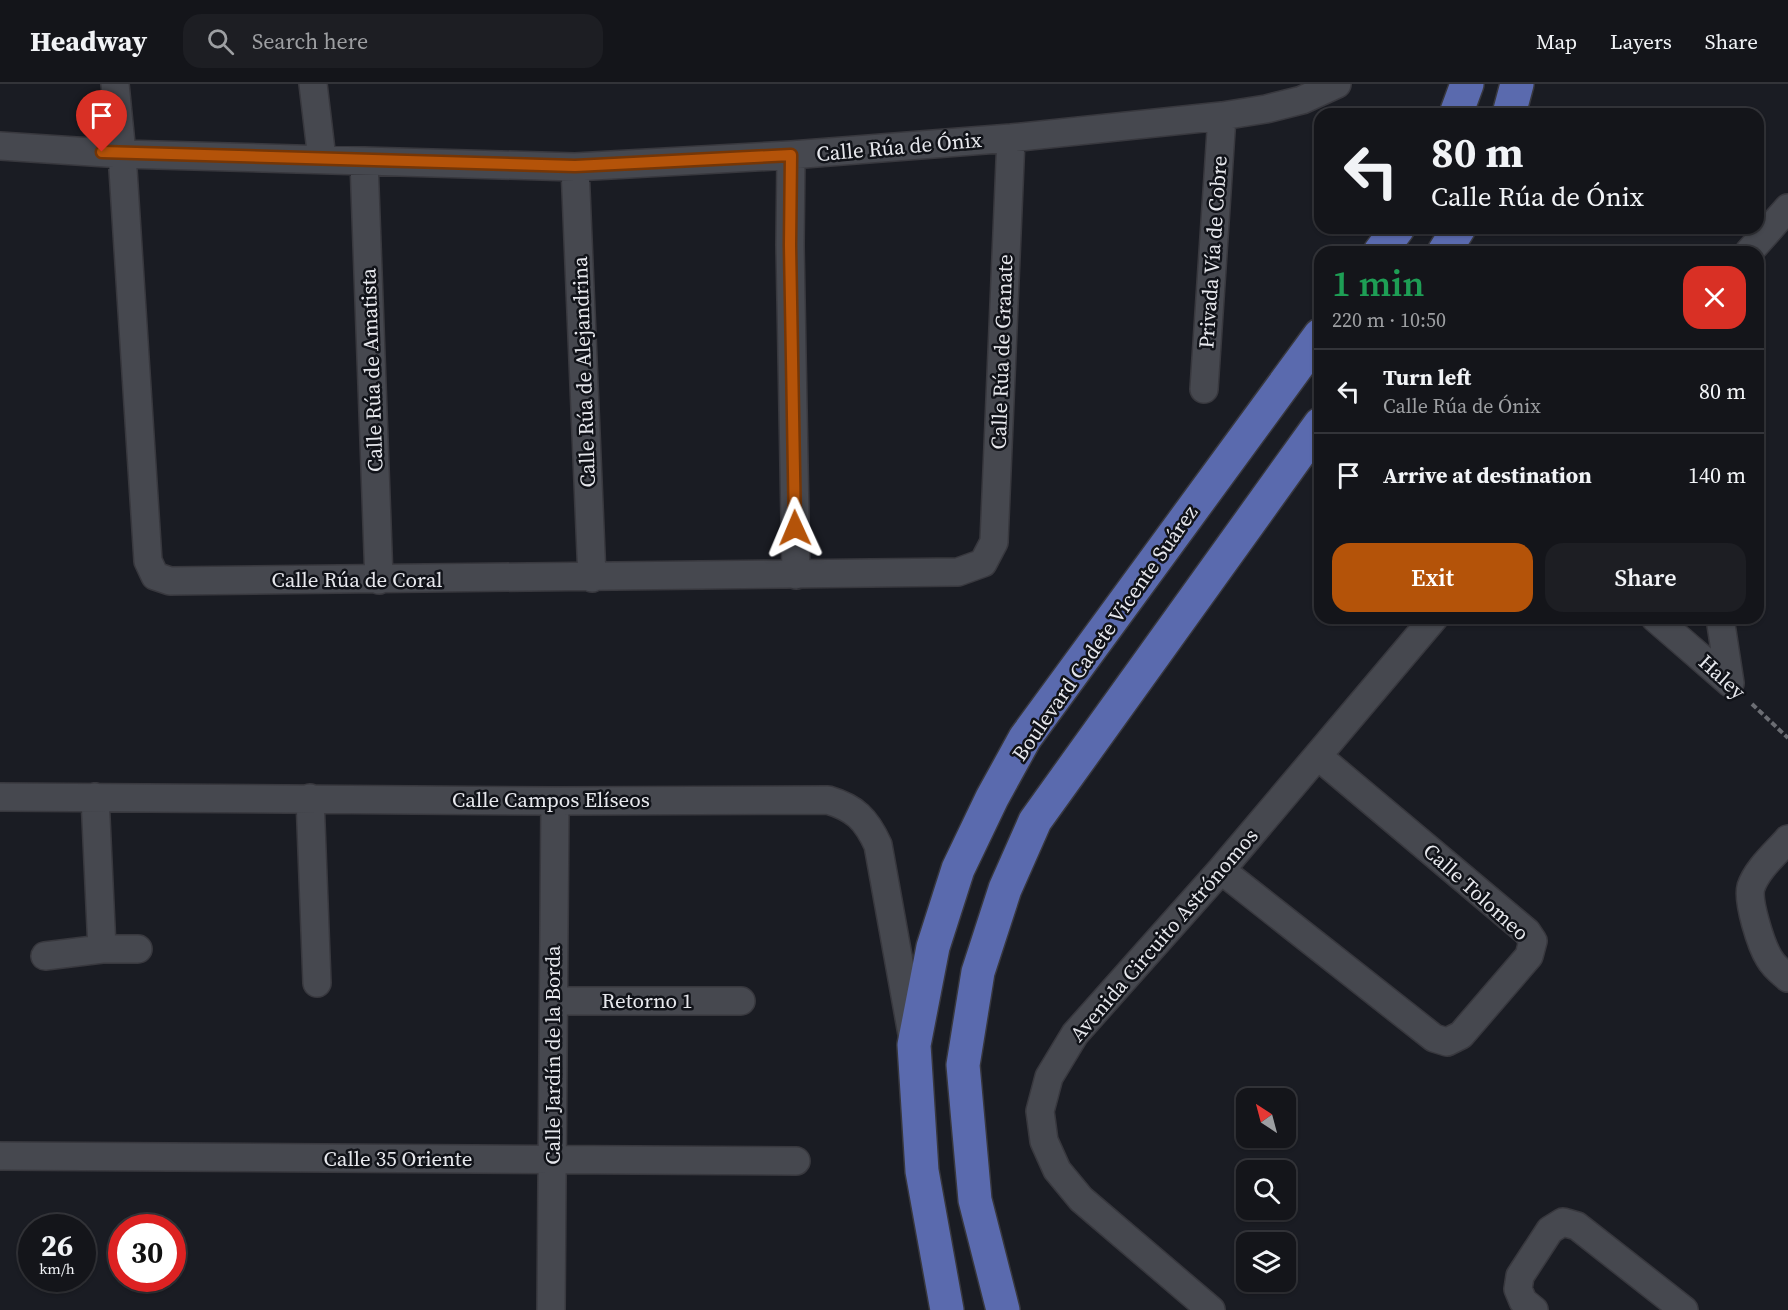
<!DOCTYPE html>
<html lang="en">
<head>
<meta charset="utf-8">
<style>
  :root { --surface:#14151a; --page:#1d1e23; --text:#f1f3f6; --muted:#9d9fa2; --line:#333439; --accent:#b45309 }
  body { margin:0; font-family:"Source Serif 4",serif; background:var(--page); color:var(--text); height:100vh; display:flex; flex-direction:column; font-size:22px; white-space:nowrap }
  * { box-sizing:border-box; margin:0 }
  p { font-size:20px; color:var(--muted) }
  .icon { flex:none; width:33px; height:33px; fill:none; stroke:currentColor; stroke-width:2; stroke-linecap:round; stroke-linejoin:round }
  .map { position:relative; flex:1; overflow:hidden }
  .side { position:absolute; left:1314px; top:162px; width:450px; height:378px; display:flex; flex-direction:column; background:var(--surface); border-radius:18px; box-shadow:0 2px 4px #0004,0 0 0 2px var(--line) }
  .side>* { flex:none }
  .hud { position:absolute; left:1314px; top:24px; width:450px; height:126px; border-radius:18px; box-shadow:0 2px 4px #0004,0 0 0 2px var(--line); background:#14151a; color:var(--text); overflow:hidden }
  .needle { width:39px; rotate:324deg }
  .tools { position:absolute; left:1236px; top:1004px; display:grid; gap:12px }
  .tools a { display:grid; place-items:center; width:60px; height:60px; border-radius:12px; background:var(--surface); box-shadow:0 2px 4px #0004,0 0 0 2px var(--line); font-size:30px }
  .speed { position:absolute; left:18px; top:1130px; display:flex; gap:12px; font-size:30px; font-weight:700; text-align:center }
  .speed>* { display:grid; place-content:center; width:78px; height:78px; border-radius:50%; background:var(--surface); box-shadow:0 2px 4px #0004,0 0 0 2px var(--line); line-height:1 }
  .speed small { font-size:15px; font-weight:400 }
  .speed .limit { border:9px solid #d22; background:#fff; color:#111 }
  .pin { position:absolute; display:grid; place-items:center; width:51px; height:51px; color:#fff; margin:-62px -26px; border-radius:50% 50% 50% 0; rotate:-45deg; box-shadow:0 0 6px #0007 }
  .pin .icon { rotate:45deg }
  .me { position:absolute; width:66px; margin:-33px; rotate:359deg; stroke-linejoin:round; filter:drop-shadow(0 0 4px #0008) }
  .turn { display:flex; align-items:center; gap:21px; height:126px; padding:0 18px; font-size:27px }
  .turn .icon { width:78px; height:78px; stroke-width:2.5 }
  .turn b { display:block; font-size:42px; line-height:51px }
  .round { display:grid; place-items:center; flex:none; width:63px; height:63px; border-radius:18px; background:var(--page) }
  .overview { display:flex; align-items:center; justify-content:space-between; height:102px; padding:0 18px }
  h1 { font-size:36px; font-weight:600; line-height:45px; color:#1e9e55 }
  .button { display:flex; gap:12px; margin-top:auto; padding:12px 18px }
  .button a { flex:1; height:69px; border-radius:18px; background:var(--accent); color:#fff; font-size:24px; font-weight:600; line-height:69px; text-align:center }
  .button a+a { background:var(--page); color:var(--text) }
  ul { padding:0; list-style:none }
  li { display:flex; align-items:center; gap:18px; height:84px; padding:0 18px; border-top:2px solid var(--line) }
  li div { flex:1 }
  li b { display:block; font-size:22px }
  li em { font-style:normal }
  header { display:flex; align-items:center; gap:36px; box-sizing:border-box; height:84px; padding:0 30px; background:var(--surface); border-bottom:2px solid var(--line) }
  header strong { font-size:28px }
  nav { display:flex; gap:33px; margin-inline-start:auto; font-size:21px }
  .search { width:420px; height:54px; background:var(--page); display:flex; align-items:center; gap:15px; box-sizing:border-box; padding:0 21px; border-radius:18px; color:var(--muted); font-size:22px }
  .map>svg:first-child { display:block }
</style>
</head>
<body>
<header>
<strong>Headway</strong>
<div class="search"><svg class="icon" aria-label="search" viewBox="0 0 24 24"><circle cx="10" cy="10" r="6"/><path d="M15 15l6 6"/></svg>Search here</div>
<nav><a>Map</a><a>Layers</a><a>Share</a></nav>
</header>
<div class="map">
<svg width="1788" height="1226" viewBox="0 0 1788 1226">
  <rect width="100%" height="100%" fill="#1a1c23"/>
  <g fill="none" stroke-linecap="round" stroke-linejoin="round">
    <defs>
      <path id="minor" d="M115 0 122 70 148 477 155 492 170 497 958 488 983 479 994 458 1011 54
        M313 0 322 75
        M0 62 122 70 575 83 791 71 1011 54 1222 32 1266 25 1302 16 1337 0
        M791 71 790 161 796 491
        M364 77 379 496
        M575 83 592 494
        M1749 168 1788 124
        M1204 305 1222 32
        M1655 534 1730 599
        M1720 534 1730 599
        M0 713 555 717 828 716C855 724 866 735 878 761L912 950
        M95 713 102 865
        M310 714 317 899
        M1788 755C1776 769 1757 785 1751 803 1747 817 1761 861 1769 874 1774 883 1781 888 1788 894
        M1221 786 1434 954 1447 958 1461 951 1529 872 1533 857 1527 848 1319 673
        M45 872 102 865H138
        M554 917H741
        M0 1072 796 1077
        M551 1226 555 717
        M1211 1226 1081 1115 1057 1086 1044 1057 1040 1027 1049 993 1075 950 1221 786 1434 534
        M1534 1226 1523 1217 1518 1205 1520 1192 1550 1146 1563 1138 1577 1142 1684 1226"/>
      <path id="primary" d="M1456 30 1467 0
        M1509 30 1517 0
        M1380 168 1398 144
        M1444 168 1459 144
        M947 1226 922 1087 914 961 933 863 958 785 992 714 1025 654 1320 251
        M1003 1226 975 1116 963 981 978 888 1005 805 1035 737 1320 340"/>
    </defs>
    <use href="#minor" stroke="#38383e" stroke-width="30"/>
    <use href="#primary" stroke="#38383e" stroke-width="36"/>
    <path stroke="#6b6d73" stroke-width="4" stroke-dasharray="6 3" stroke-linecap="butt" d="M1752 620 1788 654"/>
    <use href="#minor" stroke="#46484f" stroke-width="27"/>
    <use href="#primary" stroke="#5a6aae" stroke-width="33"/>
  </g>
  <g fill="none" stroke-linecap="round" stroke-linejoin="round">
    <defs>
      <path id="route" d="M102 68 575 82 791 71 790 161 795 444"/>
    </defs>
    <use href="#route" stroke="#753606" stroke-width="15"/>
    <use href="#route" stroke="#b45309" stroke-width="10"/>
  </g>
  <g text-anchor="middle" stroke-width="5" stroke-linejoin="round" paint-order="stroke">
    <g font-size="21" fill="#e7e8ed" stroke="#111319">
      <text transform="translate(899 63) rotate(-5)" y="7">Calle Rúa de Ónix</text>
      <text transform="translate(1213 168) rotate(-86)" y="7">Privada Vía de Cobre</text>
      <text transform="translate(1002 268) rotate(-88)" y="7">Calle Rúa de Granate</text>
      <text transform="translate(372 286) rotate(-92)" y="7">Calle Rúa de Amatista</text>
      <text transform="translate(584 288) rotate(-92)" y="7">Calle Rúa de Alejandrina</text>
      <text x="357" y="503">Calle Rúa de Coral</text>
      <text transform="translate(1105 549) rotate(-55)" y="7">Boulevard Cadete Vicente Suárez</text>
      <text transform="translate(1722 593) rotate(42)" y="7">Haley</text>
      <text x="551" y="723">Calle Campos Elíseos</text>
      <text transform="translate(1476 808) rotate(42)" y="7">Calle Tolomeo</text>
      <text transform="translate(1164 851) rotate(-49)" y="7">Avenida Circuito Astrónomos</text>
      <text x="647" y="924">Retorno 1</text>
      <text transform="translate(553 971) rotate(-90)" y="7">Calle Jardín de la Borda</text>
      <text x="398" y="1082">Calle 35 Oriente</text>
    </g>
  </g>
</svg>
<div class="tools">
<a><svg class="needle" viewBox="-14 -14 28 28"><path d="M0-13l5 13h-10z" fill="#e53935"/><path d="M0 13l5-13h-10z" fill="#9d9fa2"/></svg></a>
<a><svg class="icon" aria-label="search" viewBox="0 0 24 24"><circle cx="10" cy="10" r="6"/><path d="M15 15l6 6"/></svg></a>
<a><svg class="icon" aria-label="layers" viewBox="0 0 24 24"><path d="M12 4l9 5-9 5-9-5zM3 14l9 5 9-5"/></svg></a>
</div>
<div class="speed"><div>26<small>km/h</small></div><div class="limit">30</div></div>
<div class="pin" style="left:102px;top:68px;background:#d93025"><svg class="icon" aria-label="arrive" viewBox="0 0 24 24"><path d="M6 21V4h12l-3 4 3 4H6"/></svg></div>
<svg class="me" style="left:795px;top:444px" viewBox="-20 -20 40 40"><path d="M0-17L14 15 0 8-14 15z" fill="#b45309" stroke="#fff" stroke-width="4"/></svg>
<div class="hud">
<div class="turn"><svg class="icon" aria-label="left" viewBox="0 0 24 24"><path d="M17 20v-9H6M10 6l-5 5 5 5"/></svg><div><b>80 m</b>Calle Rúa de Ónix</div></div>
</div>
<section class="side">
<div class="overview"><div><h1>1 min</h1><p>220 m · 10:50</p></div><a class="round" style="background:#d93025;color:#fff"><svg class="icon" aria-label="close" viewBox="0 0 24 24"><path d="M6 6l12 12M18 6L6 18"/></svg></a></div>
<ul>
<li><svg class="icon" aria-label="left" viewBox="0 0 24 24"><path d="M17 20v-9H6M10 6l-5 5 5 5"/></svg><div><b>Turn left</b><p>Calle Rúa de Ónix</p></div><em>80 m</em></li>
<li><svg class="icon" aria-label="arrive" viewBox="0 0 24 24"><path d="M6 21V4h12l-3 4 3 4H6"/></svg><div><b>Arrive at destination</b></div><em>140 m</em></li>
</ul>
<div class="button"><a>Exit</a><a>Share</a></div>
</section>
</div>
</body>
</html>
